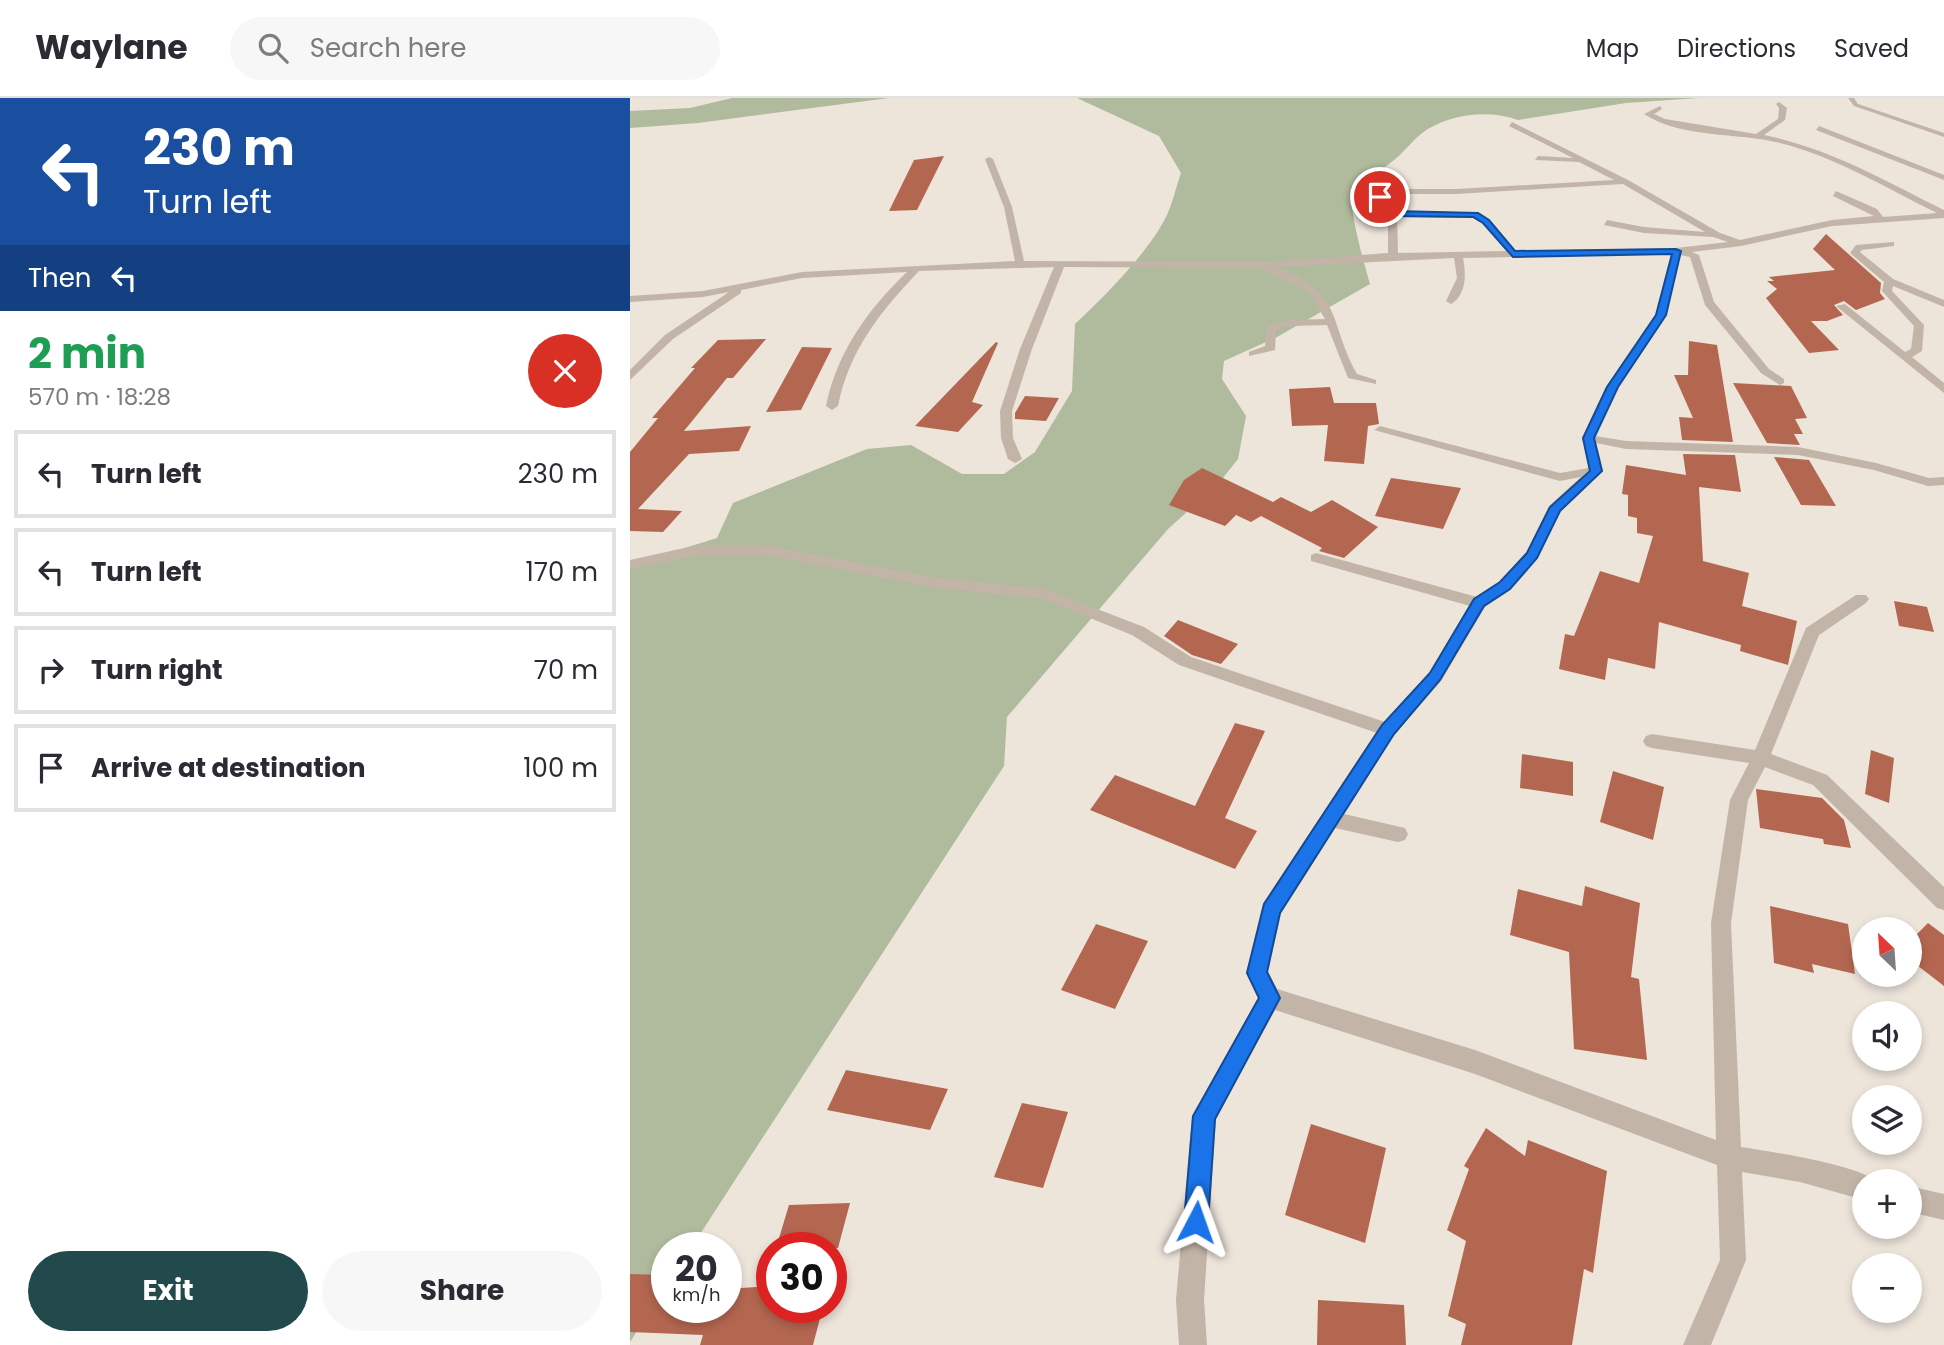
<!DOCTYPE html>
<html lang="en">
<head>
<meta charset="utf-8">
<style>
  :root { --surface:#fff; --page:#f7f7f7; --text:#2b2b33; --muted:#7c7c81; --line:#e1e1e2; --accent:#224a4c }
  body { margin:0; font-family:Poppins,sans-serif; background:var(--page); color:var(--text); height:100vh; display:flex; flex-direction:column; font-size:26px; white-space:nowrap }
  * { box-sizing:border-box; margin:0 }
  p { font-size:23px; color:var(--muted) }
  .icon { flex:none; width:38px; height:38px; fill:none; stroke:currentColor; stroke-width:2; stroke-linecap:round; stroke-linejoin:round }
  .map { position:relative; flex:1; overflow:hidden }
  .side { display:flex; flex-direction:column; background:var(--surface); width:630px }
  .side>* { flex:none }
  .hud { background:#1a4fa0; color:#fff; overflow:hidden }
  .needle { width:46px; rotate:335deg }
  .buttons { position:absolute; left:1222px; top:819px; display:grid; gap:14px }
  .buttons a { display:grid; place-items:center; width:70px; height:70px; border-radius:50%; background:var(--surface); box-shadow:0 4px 10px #0003; font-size:35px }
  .speed { position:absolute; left:21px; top:1134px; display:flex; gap:14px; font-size:35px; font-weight:700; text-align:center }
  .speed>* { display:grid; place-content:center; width:91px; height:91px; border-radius:50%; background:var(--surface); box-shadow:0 4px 10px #0003; line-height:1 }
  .speed small { font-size:18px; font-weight:400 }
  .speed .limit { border:10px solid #d22; background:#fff; color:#111 }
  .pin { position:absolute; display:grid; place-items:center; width:60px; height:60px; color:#fff; margin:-30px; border:4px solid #fff; border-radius:50%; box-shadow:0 2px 7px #0007 }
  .me { position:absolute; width:77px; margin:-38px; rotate:4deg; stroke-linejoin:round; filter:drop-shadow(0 0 5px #0008) }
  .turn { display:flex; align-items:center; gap:24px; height:147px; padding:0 28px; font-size:32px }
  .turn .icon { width:91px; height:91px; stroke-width:2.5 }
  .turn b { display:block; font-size:49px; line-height:60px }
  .then { display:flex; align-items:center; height:66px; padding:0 28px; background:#0003; gap:14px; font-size:26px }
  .round { display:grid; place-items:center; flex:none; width:74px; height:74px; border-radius:37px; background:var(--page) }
  .head { display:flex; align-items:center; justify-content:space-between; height:119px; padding:0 28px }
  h1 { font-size:42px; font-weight:700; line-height:52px; color:#1e9e55 }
  .action { display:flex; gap:14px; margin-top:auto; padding:14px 28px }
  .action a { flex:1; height:80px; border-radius:42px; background:var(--accent); color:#fff; font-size:28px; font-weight:700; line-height:80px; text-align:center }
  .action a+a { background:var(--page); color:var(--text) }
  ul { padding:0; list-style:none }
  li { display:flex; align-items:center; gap:21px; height:88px; margin:0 14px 10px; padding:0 14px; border:4px solid var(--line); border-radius:0px }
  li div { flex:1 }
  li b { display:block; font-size:26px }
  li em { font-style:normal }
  header { display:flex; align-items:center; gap:42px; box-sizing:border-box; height:98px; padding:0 35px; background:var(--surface); border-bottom:2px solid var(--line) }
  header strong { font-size:33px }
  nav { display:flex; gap:38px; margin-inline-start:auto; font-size:24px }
  .search { width:490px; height:63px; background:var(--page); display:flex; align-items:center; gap:18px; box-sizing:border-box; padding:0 24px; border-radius:38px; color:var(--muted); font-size:26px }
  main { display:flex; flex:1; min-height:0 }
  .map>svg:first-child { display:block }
</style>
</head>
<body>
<header>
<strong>Waylane</strong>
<div class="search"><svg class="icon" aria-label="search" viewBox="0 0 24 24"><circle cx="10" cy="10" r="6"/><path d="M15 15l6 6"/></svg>Search here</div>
<nav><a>Map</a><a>Directions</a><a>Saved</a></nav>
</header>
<main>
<section class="side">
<div class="hud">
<div class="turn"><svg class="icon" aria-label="left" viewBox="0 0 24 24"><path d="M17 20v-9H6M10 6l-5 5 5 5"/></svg><div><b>230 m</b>Turn left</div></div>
<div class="then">Then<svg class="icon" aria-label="left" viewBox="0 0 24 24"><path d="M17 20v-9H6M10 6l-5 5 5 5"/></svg></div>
</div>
<div class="head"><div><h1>2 min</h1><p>570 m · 18:28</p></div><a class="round" style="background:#d93025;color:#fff"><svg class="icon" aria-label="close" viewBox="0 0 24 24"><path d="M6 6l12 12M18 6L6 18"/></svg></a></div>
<ul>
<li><svg class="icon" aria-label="left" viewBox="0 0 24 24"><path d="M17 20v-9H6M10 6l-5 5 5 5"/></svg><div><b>Turn left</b></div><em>230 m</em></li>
<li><svg class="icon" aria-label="left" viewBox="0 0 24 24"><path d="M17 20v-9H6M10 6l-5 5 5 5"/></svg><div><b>Turn left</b></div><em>170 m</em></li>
<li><svg class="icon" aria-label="right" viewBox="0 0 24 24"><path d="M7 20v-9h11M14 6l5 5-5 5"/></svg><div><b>Turn right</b></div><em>70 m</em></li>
<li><svg class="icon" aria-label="arrive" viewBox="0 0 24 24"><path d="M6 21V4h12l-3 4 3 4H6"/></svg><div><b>Arrive at destination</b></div><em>100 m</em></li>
</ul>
<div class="action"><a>Exit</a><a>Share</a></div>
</section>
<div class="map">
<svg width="1314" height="1247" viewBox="0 0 1314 1247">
  <rect width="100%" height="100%" fill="#ede4da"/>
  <path fill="#b0ba9c" d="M102 0H259L68 25 0 30V13L60 10Z
    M447 0H1068L996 5 888 22C859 11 816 16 791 36 781 44 774 54 764 62 749 74 731 86 723 104 719 113 736 172 740 186L647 239 594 263 592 281 616 318 608 361 588 386 538 431 377 619 374 668 61 1150H37V1187L0 1244V467L87 440 103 405 237 351 281 347 332 376H374L405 354 442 293 445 226C476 197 519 154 537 117 543 104 546 89 551 75L529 38Z"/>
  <path fill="#b46750" d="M314 58 287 112 259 113 284 62Z
    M1196 136 1251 185 1250 195 1255 201 1226 212 1214 203 1204 207 1213 217 1197 223H1181L1209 252 1179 255 1136 200 1147 191 1137 183H1144L1139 179 1205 172 1183 151Z
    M136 241 103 280H97L54 333 121 328 109 353 59 356 8 411 52 413 33 434 0 433V354L28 320H22L65 270H61L88 242Z
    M1059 243 1087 247 1103 344 1052 342 1049 319 1063 320 1044 277H1058Z
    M366 244 368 245 342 304 353 307 328 334 285 328Z
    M172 249 202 250 171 312 136 314Z
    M1103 285 1161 288 1177 320 1165 321 1173 336H1164L1170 347 1137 345Z
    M700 289 704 305H746L749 326 738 328 734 366 694 363 698 327 662 328 659 291Z
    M395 298 429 300 416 323 385 321V315Z
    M1053 356 1105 357 1111 394 1069 389 1073 463 1119 475 1112 508 1167 523 1158 567 1110 553 1111 547 1029 524 1025 571 978 560 975 582 929 571 935 536 944 538 970 473 1009 485 1023 438 1007 435V420L998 418V397L992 396 996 367 1056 377Z
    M1144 359 1179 362 1206 408 1171 407Z
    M572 370 643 404 651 399 681 414 702 402 748 429 714 460 689 453 692 450 631 418 621 424 606 417 595 428 539 407 554 382Z
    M761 380 831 390 813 431 745 418Z
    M1264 503 1297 509 1304 534 1269 528Z
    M548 522 608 546 591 566 562 557 534 538Z
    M605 625 635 633 595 720 627 733 605 771 460 712 485 677 565 708Z
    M1241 652 1264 660 1259 705 1235 696Z
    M892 656 943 664V698L890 690Z
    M983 673 1034 689 1023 742 970 724Z
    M1126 691 1192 700 1214 722 1221 750 1194 746 1193 741 1130 730Z
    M955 788 1010 805 1001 879 1009 881 1017 962 944 951 939 854 880 837 888 791 952 808Z
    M1140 808 1218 826 1225 876 1182 866 1184 875 1144 865Z
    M1298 825 1314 837V888L1279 861V844Z
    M466 826 518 843 485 911 431 892Z
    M216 972 318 991 300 1032 197 1012Z
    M392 1005 438 1014 413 1090 364 1079Z
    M681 1026 756 1050 735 1145 655 1117Z
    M856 1030 895 1058 898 1042 977 1073 963 1175 954 1171 942 1247H831L836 1226 818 1218 836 1143 817 1132 839 1071 834 1068Z
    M220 1105 208 1150H146L159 1107Z
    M0 1176 37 1177V1209H96V1191L142 1188V1209H193L183 1247H70L73 1237 0 1234Z
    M688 1202 774 1207 776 1247H687Z"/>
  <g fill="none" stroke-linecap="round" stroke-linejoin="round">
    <path fill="#c3b4a8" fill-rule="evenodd" d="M1218 0H1224L1228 6 1314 35V39L1224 8Z
      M1149 4 1157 10 1155 22 1134 37C1199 50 1256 83 1314 112V120L1202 128 1111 148 1062 154 1069 157 1084 204 1139 271 1154 281V285L1150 287 1131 275 1075 207 1060 159 1050 157 1036 217 988 289 965 338 996 343 1168 349 1246 365 1299 380 1314 379V387L1298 388 1244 372 1168 357 996 351 966 345 973 373 930 413 909 457 880 492 855 509 811 583 764 637 714 716 775 730 778 736 775 742 768 744 705 730 651 815 638 874 647 891 845 952 1086 1042 1081 825 1100 702 1119 665 1022 650 1016 648 1013 643 1016 638 1022 636 1125 652 1176 530 1226 497H1236L1239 501 1236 505 1189 537 1141 656 1197 677 1314 789V812L1307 810 1183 687 1135 669 1118 702 1101 825 1111 1049C1136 1053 1231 1067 1244 1083H1234V1102L1170 1084 1112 1074 1116 1162 1081 1247H1053L1090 1162 1087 1067 845 976 645 912 586 1021 574 1202 577 1247H549L546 1202 562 1019 628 900 616 875 634 805 747 635 549 567 502 537 413 501 302 489 135 457H68L0 472V462L68 447H135L302 479 415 491 514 529 561 559 755 624 799 575 840 508 681 463V457L686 455 847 499 870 484 896 455 919 408 951 379 930 383 744 332 750 328 930 375 959 370 952 340 976 289 1026 217 1041 156 833 160C836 175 837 197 821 206L816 203 827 180 824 160 645 169C716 197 696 219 727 276L746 282V286L718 280 697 227 660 228 646 232 645 252 619 258V254L635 248 637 228 660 222 695 221 679 194 630 170 434 169 402 251 382 313 383 340 392 361 385 365 378 361 371 340 370 313 390 251 424 169 289 173C251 213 219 252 208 308L202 312 196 308C207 254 238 211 277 174L172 180 111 192V195L43 241 0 282V272L35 237 99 194 73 199 0 204V198L73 193 172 174 385 163 374 109 355 61 359 59 363 61 382 109 394 163 632 164 758 155V117L745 105V99L768 91H826L984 82 949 64 905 62 908 58 943 60 879 28 882 24 998 82 1090 135 1110 142 1202 122 1244 118 1203 98 1206 93 1247 111 1253 119 1307 115C1256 90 1206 59 1150 45 1107 34 1052 41 1014 16L1030 8 1032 11 1024 16 1035 21 1126 36 1148 21 1149 10 1146 6ZM993 86 1075 134 1014 129 977 122 974 127 1014 135 1083 139 1098 144 1046 150 886 153 859 122 848 115 764 113 753 104V100L768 96H826ZM767 119 843 120 853 126 876 153 768 155Z
      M1189 28 1314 77V82L1186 32Z
      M1264 144V148L1232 152 1230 154 1263 181 1314 202V209L1263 188 1262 193 1294 227 1292 253 1282 259 1314 285V295L1206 208 1215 206 1275 254 1281 251 1284 228 1252 193 1254 184 1220 155 1226 147Z
      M1279 1088 1314 1096V1122L1279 1114Z"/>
  </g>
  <path fill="#1a73e8" stroke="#114b97" stroke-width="2" d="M750 97 764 113 848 115 859 122 885 153 1046 151 1051 153 1036 217 988 289 964 340 972 373 930 413 907 460 880 491 854 508 810 582 764 636 650 815 637 874 650 900 585 1021 578 1124 575 1132 566 1136 558 1132 554 1124 563 1018 629 900 617 875 634 806 752 627 800 575 844 501 870 484 897 455 920 409 960 373 953 340 977 289 1026 217 1042 156 883 159 853 125 843 119 762 118 745 105Z"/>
</svg>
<div class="buttons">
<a><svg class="needle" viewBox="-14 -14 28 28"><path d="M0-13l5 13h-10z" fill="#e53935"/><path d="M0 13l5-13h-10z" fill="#7c7c81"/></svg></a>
<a><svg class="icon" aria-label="sound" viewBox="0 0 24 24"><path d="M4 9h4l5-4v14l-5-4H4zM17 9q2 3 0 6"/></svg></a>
<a><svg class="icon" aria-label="layers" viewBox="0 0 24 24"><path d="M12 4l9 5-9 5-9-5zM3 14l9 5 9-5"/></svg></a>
<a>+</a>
<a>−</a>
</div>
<div class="speed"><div>20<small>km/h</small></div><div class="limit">30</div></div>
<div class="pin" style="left:750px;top:99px;background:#d93025"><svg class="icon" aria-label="arrive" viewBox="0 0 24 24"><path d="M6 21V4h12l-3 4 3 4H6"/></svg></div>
<svg class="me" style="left:566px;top:1124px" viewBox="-20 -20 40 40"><path d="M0-17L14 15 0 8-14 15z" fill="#1a73e8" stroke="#fff" stroke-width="4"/></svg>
</div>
</main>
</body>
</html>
